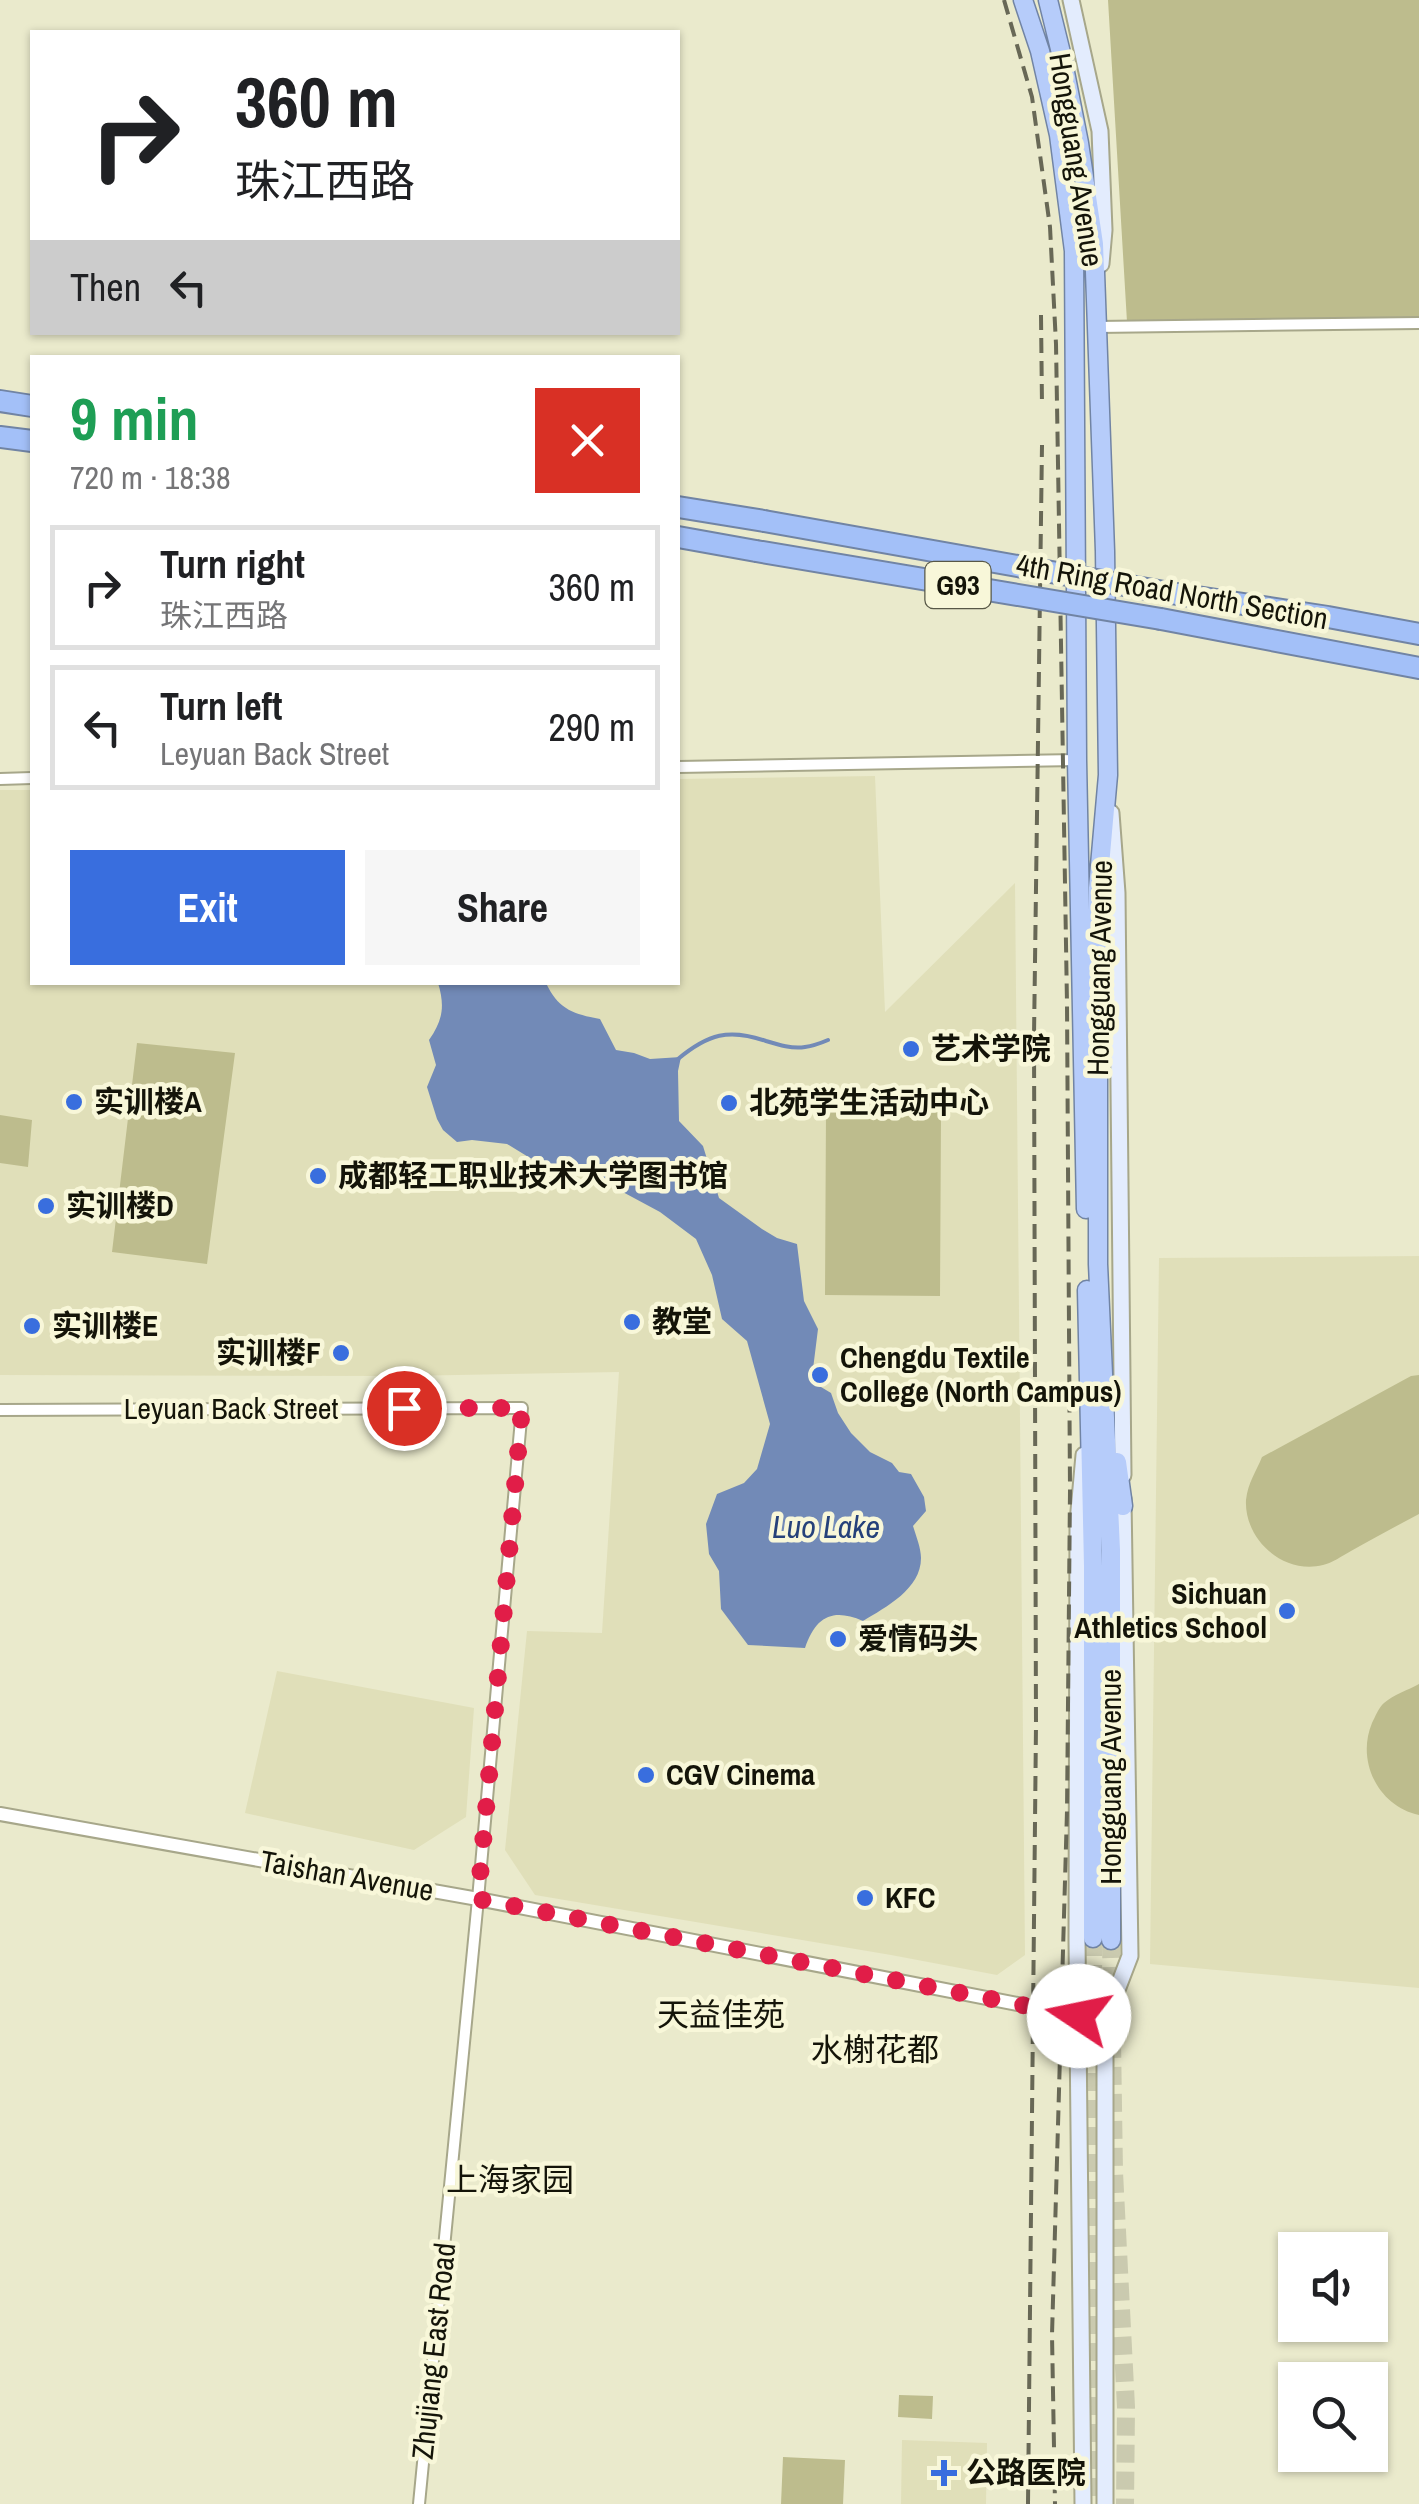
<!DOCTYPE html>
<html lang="en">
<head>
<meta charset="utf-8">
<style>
  :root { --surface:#fff; --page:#f6f6f6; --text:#202124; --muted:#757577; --line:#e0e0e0; --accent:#396ede }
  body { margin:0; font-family:"Archivo Narrow","Noto Sans SC",sans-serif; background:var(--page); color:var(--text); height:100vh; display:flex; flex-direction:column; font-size:38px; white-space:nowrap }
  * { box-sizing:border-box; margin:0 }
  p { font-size:32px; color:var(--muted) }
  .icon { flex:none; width:55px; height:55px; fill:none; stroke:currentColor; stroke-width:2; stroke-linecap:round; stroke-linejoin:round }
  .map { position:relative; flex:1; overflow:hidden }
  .details { position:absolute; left:30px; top:355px; width:650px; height:630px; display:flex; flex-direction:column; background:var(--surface); border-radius:0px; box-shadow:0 2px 8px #0004 }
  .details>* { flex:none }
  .banner { position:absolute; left:30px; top:30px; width:650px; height:305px; border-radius:0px; box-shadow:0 2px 8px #0004; background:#fff; color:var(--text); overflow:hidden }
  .controls { position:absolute; left:1278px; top:2232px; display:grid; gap:20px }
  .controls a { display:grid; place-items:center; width:110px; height:110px; border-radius:0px; background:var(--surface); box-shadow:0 2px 8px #0004; font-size:50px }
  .pin { position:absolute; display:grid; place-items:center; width:85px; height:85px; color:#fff; margin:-42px; border:5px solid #fff; border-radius:50%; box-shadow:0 2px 10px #0007 }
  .me { position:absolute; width:110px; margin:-55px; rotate:281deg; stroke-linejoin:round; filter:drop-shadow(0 0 8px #0008) }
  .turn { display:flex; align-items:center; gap:35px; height:210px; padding:0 40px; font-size:45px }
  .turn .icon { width:130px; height:130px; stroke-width:2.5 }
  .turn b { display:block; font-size:70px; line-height:85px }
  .then { display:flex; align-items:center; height:95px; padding:0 40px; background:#0003; gap:20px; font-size:38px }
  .round { display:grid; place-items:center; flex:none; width:105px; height:105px; border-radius:0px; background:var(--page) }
  .head { display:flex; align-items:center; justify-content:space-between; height:170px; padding:0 40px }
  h1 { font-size:60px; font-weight:800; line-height:75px; color:#1e9e55 }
  .action { display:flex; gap:20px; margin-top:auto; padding:20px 40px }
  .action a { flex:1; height:115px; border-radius:0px; background:var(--accent); color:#fff; font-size:40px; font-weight:800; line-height:115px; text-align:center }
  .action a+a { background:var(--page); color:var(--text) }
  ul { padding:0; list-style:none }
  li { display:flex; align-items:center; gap:30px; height:125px; margin:0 20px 15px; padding:0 20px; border:5px solid var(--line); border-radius:0px }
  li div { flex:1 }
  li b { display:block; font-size:38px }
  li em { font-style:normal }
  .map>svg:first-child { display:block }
</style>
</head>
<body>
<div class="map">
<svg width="1419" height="2504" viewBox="0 0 1419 2504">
  <rect width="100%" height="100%" fill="#eaeacc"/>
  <path fill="#e0dfb9" d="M875 776 885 1012 1015 883 1025 1955 997 1975 891 1955 535 1895 505 1850 527 1631 602 1633 619 1372 404 1376 0 1375V790H32V982H678V779Z
    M1419 1256V1988L1150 1964 1159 1258Z
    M277 1671 474 1708 466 1817 414 1850 245 1813Z
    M902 2440 987 2443 986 2504H901Z"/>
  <path fill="#bdbc8d" d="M1108 0H1419V318L1127 322Z
    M137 1043 235 1053 207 1264 112 1252Z
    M826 1111 941 1112 940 1296 825 1295Z
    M0 1115 32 1120 28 1167 0 1163Z
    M1419 1375V1514C1396 1526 1373 1539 1351 1551 1342 1556 1332 1563 1323 1565 1283 1575 1244 1539 1246 1500 1248 1482 1256 1472 1262 1457L1411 1376Z
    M1419 1684V1815C1378 1806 1356 1761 1372 1723 1375 1717 1379 1707 1384 1703 1393 1695 1408 1690 1419 1684Z
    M899 2395 933 2396 932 2419 898 2417Z
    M783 2457 845 2460 843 2504H781Z"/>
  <path fill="#728ab7" d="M438 983H546C558 1009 573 1014 600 1019L616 1050 634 1053 650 1059 681 1057 678 1071 679 1121 703 1146 719 1198 762 1229 777 1238 797 1244 804 1301 818 1329 812 1377 821 1387 831 1393 838 1413 851 1433 870 1452 892 1463 899 1472 911 1474 924 1497 926 1511 913 1526C916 1536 921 1548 921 1558 921 1589 886 1607 863 1621 833 1608 816 1616 805 1648L748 1645 721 1609 719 1571 709 1554 706 1524 717 1494 744 1483 757 1469 770 1424 747 1341 722 1319 712 1275 696 1239 660 1212 593 1176 530 1158 507 1144 472 1140 457 1142 443 1130 437 1119 427 1087 436 1065 429 1040C443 1020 445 1006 438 983Z"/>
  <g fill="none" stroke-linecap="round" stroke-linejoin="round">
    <path stroke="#728ab7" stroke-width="4" d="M678 1059C708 1034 729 1028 766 1041 779 1045 792 1049 805 1047 813 1046 821 1043 828 1040"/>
    <path stroke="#cacaaf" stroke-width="18" stroke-dasharray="18 9" stroke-linecap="butt" d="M1093 1938 1096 2504
      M1111 1940 1112 2004
      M1112 2040 1114 2172 1126 2407 1125 2504"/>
    <defs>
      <path id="minor" d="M1097 327 1419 323
        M678 767 1077 760
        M0 779 32 778
        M0 1410 522 1408 478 1899 419 2504"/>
      <path id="tertiary" d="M0 1814 478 1899 1105 2021"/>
      <path id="secondary" d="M1071 0 1100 131 1104 230 1101 264
        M1111 813 1117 893 1123 1475
        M1083 2504 1077 1940 1078 1522 1084 1455
        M1105 2504V2021L1130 1956 1123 1498"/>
      <path id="trunk" d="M1023 0 1040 51 1059 135 1074 251 1077 760 1086 1209
        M1048 0 1062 57 1079 143 1094 244 1105 551 1108 775 1098 888V1264L1111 1550V1940
        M1087 1290 1093 1566V1938
        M1117 1462 1123 1506"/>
      <path id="motorway" d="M0 401 32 406
        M0 437 32 441
        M678 507 764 521
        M678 537 756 551
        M1164 592 1328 617 1419 634
        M1161 619 1419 668"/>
    </defs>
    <use href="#minor" stroke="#a7a78a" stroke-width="14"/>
    <use href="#tertiary" stroke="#a7a78a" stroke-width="16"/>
    <use href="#secondary" stroke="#a7a78a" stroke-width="19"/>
    <use href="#trunk" stroke="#7184a4" stroke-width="21"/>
    <use href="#motorway" stroke="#7184a4" stroke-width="24"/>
    <use href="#minor" stroke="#fff" stroke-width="10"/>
    <use href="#tertiary" stroke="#fff" stroke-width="12"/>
    <use href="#secondary" stroke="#e3ecfd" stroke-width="15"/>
    <use href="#trunk" stroke="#b6ccfa" stroke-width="18"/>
    <use href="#motorway" stroke="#a3c0f8" stroke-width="20"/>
    <path stroke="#686856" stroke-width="4" stroke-dasharray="15 8" stroke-linecap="butt" d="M1004 0 1032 97 1050 227 1056 344 1067 1004 1070 1491 1067 1811 1052 2335 1055 2504
      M1041 315 1042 405
      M1028 2504 1036 1725 1034 1036 1042 445"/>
    <defs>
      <path id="motorway-bridge" d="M764 521 1164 592
        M756 551 1161 619"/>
    </defs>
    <use href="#motorway-bridge" stroke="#7184a4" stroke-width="24" stroke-linecap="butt"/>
    <use href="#motorway-bridge" stroke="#a3c0f8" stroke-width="20"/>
  </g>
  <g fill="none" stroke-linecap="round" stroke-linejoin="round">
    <path stroke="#e11d48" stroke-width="18" stroke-dasharray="0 32.4" d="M404 1408H522L478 1899 1079 2016"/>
  </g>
  <g fill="#396ede" stroke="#f8f7d9" stroke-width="4">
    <circle cx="911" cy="1049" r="10"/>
    <circle cx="74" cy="1102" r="10"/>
    <circle cx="729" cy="1103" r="10"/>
    <circle cx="318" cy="1176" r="10"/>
    <circle cx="46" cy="1206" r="10"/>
    <circle cx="632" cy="1322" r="10"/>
    <circle cx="32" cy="1326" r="10"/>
    <circle cx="341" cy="1353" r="10"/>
    <circle cx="820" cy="1375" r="10"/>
    <circle cx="1287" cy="1611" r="10"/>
    <circle cx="838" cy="1639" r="10"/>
    <circle cx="646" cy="1775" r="10"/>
    <circle cx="865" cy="1898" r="10"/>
    <path d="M939 2458h10v10h10v10h-10v10h-10v-10h-10v-10h10z"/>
  </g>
  <g text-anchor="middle" stroke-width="9" stroke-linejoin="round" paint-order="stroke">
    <rect fill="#f8f7d9" stroke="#585847" stroke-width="2.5" x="925.5" y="562" width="65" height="46" rx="8"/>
    <g font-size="28" font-weight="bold" fill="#141409">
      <text x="958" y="595">G93</text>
    </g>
    <g font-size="30" fill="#141409" stroke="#f8f7d9">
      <text transform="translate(1076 160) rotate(81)" y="10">Hongguang Avenue</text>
      <text transform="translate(1172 592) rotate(10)" y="10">4th Ring Road North Section</text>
      <text transform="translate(1100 968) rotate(-89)" y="10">Hongguang Avenue</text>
      <text x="231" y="1419">Leyuan Back Street</text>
      <text transform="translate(1111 1777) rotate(-90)" y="10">Hongguang Avenue</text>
      <text transform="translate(347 1876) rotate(10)" y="10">Taishan Avenue</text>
      <text transform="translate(434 2351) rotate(-84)" y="10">Zhujiang East Road</text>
    </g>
    <g font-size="30" font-weight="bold" fill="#141409" stroke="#f8f7d9" text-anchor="start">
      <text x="931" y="1059">艺术学院</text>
      <text x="94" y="1112">实训楼A</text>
      <text x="749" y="1113">北苑学生活动中心</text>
      <text x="338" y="1186">成都轻工职业技术大学图书馆</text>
      <text x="66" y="1216">实训楼D</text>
      <text x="652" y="1332">教堂</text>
      <text x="52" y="1336">实训楼E</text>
      <text x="321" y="1363" text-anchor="end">实训楼F</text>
      <text x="840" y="1368">Chengdu Textile<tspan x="840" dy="34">College (North Campus)</tspan></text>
      <text x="1267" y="1604" text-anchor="end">Sichuan<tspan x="1267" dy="34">Athletics School</tspan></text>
      <text x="858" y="1649">爱情码头</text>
      <text x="666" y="1785">CGV Cinema</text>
      <text x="885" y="1908">KFC</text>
      <text x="966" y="2483">公路医院</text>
    </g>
    <g font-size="32" font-style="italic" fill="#25417a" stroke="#f8f7d9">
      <text x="826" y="1538">Luo Lake</text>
    </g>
    <g font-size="32" fill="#141409" stroke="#f8f7d9">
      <text x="721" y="2026">天益佳苑</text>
      <text x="875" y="2061">水榭花都</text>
      <text x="510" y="2191">上海家园</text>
    </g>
  </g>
</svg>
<div class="controls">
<a><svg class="icon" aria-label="sound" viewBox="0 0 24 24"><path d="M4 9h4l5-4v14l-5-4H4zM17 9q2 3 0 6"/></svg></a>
<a><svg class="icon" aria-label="search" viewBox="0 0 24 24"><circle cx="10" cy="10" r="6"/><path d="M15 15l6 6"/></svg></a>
</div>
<div class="pin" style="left:404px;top:1408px;background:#d93025"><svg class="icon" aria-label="arrive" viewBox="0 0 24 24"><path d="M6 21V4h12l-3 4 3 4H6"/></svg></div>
<svg class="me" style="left:1079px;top:2016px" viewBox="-20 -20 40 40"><circle r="19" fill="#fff"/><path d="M0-13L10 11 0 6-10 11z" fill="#e11d48"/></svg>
<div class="banner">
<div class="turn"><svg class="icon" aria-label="right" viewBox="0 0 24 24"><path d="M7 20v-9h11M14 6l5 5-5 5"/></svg><div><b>360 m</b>珠江西路</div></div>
<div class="then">Then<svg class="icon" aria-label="left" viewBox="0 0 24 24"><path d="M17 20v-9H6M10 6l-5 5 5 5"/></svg></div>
</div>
<section class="details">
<div class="head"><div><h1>9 min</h1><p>720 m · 18:38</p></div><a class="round" style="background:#d93025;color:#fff"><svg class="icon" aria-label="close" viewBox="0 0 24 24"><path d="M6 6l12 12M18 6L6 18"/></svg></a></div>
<ul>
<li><svg class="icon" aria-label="right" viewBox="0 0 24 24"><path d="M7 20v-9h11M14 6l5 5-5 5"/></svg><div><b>Turn right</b><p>珠江西路</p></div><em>360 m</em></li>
<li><svg class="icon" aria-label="left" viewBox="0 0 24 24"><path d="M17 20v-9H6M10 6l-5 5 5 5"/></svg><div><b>Turn left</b><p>Leyuan Back Street</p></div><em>290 m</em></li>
</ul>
<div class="action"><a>Exit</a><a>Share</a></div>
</section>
</div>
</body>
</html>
